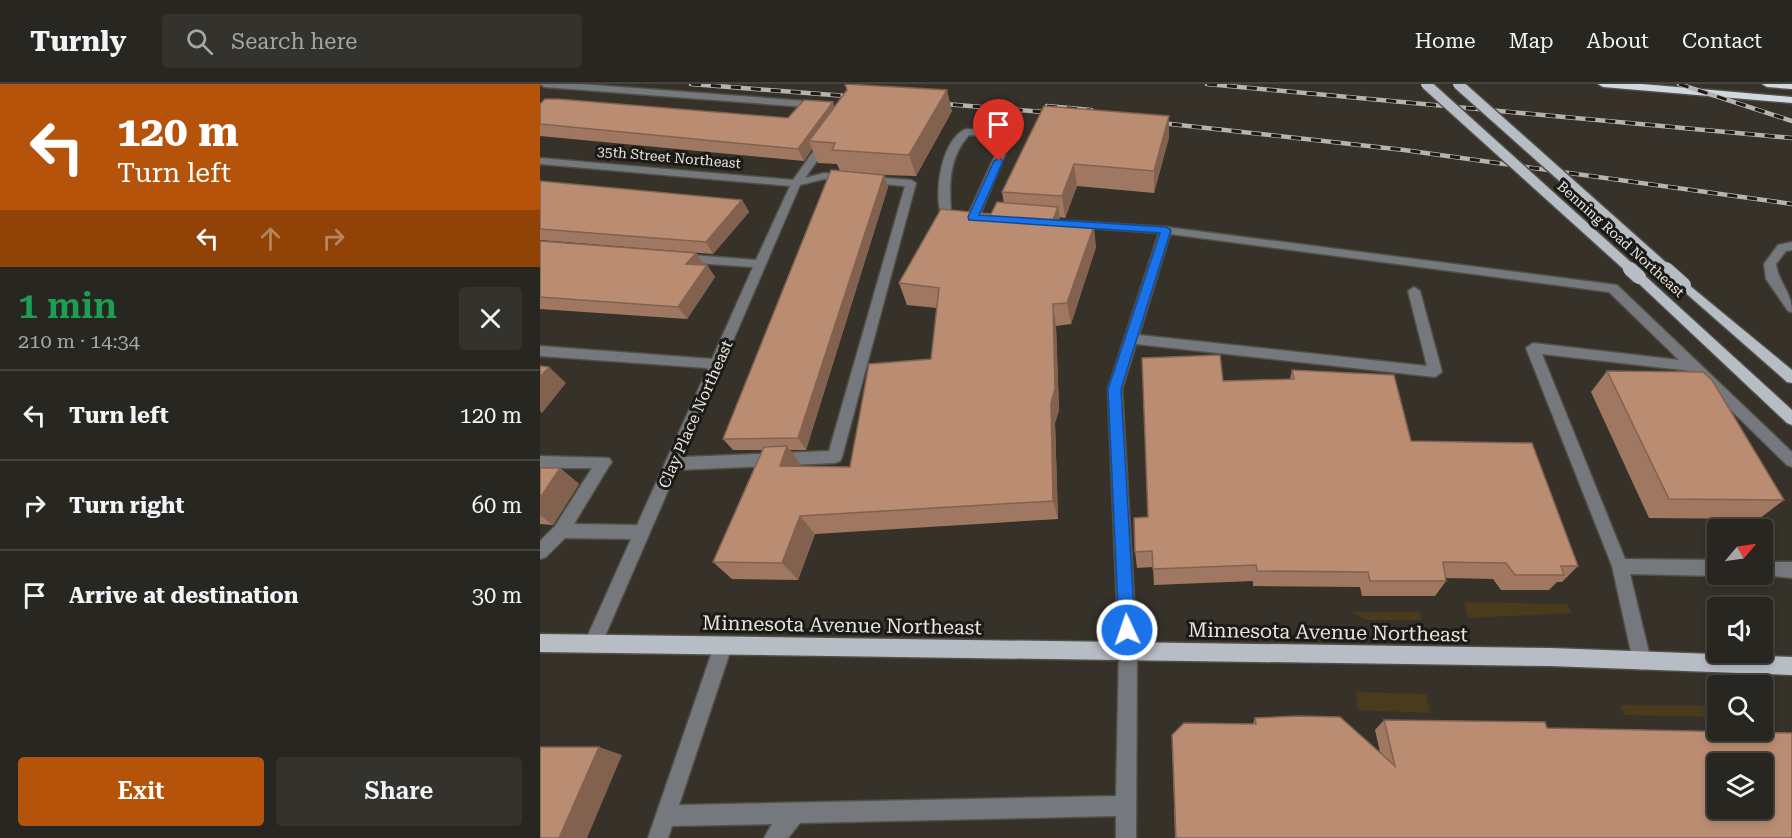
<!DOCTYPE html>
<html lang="en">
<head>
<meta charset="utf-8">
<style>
  :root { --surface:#282620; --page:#34322d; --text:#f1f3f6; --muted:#a5a5a5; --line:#44433e; --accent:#b45309 }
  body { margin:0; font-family:"Roboto Serif",serif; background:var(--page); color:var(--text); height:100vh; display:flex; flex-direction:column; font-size:22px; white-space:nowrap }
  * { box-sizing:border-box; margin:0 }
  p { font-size:20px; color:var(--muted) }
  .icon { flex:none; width:33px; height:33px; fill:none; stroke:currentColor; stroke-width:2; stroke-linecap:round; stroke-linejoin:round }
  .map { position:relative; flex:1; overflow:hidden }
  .drawer { display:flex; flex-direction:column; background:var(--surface); width:540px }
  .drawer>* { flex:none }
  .hud { background:#b45309; color:#fff; overflow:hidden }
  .needle { width:39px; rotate:61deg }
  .fabs { position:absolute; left:1167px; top:435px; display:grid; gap:12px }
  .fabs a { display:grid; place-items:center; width:66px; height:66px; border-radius:6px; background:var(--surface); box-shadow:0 3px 9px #0003,0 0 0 2px var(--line); font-size:30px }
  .pin { position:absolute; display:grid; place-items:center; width:51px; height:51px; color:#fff; margin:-62px -26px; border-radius:50% 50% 50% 0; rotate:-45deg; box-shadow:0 0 6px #0007 }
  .pin .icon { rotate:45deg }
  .me { position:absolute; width:66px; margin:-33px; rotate:357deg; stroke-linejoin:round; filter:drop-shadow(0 0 4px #0008) }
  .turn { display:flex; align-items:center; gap:21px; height:126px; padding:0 18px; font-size:27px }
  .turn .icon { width:78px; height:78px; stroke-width:2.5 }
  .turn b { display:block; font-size:42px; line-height:51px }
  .lanes { display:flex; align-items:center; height:57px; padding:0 18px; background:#0003; justify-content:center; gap:30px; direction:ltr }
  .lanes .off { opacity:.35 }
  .round { display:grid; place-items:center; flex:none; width:63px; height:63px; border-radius:6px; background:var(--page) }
  .headline { display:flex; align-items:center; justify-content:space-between; height:102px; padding:0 18px }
  h1 { font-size:36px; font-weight:600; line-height:45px; color:#1e9e55 }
  .action { display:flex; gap:12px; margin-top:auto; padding:12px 18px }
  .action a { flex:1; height:69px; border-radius:6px; background:var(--accent); color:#fff; font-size:24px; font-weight:600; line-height:69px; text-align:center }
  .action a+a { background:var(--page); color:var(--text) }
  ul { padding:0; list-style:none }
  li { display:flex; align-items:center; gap:18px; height:90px; padding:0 18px; border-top:2px solid var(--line) }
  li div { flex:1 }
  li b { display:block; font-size:22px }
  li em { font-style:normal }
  header { display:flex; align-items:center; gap:36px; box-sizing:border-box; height:84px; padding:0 30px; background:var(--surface); border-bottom:2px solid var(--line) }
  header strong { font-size:28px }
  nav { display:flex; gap:33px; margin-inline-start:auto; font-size:21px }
  .search { width:420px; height:54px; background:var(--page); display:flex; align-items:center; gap:15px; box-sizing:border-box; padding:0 21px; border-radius:6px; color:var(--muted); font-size:22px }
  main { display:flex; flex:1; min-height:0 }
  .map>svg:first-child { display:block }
</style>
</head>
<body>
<header>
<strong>Turnly</strong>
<div class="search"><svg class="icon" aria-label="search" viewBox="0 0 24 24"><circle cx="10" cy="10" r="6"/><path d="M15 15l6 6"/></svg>Search here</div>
<nav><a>Home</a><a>Map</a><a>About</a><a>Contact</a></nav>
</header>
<main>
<section class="drawer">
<div class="hud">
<div class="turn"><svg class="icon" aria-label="left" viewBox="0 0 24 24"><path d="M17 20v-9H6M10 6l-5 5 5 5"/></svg><div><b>120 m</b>Turn left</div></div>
<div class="lanes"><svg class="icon" aria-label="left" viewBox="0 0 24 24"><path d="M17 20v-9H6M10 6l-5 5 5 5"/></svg><svg class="icon off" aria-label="ahead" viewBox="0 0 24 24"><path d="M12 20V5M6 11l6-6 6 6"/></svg><svg class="icon off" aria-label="right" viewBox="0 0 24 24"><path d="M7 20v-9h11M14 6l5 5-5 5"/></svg></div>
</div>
<div class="headline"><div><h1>1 min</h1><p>210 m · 14:34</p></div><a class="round"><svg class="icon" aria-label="close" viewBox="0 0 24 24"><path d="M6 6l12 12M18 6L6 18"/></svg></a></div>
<ul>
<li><svg class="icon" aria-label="left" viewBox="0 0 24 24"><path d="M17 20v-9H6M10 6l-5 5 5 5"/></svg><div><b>Turn left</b></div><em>120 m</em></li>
<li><svg class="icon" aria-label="right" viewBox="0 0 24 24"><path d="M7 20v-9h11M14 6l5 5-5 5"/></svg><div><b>Turn right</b></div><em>60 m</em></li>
<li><svg class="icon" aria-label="arrive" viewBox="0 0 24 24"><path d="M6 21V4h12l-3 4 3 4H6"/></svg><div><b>Arrive at destination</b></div><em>30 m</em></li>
</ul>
<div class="action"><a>Exit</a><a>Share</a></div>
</section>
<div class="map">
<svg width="1252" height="754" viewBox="0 0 1252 754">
  <rect width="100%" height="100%" fill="#36322a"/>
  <path fill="#493b1c" d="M924 518 1027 520 1032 529 928 534Z
    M812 528H880L881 536H826Z
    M816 608 886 610 890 629 818 626Z
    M1080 621 1177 622V633L1084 631Z"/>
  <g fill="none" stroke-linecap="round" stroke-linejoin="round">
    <defs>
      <path id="minor" d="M0 0H40L279 18 284 21 279 24 4 3Z
        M426 45 450 46 472 54 439 133 433 136 427 133 462 56 449 52 429 51C409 73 409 100 411 128L426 132 420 135 402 133C393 111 401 55 426 45Z
        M286 54 291 57 265 94 284 89 371 96 376 99 302 373 300 377 295 379 137 386 59 566 53 569 47 566 44 560 91 455 25 454 6 473 0 475V457L15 442 52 384H0V372L69 374 72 378 69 382 34 440 97 441 168 284 0 272V262L172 275 213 183 140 178 134 174 140 170 216 176 250 102 0 80V74L253 96 282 55ZM284 95 365 102 289 367 143 373 260 101Z
        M528 137 626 143 1077 201 1252 368V383L1247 381 1151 287 1002 270 1085 475 1178 476V490H1181L1178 492 1090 490 1111 577 1108 583 1102 586 1096 583 1093 577 1072 482 986 264 993 259 1139 276 1069 208 630 150 599 251 887 282 868 207 874 203 880 207 902 288 895 293 596 260 582 305 597 568 596 754H576V732L260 739 248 754H224L232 740 132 742 128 754H108L174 562 177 556 183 553 189 556 192 562 139 721 576 712 579 568 568 305 619 149 524 142V138Z
        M1252 158V166L1246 167 1236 180C1239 200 1252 208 1252 228L1248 227 1226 195 1224 180 1238 161Z
        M1222 478H1252V494L1217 490H1222Z"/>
      <path id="major" d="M1099 189 1103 190 1252 326V341L1247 339 1095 196V190Z
        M1144 197 1252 286V299L1247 298 1140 204V198Z
        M0 550 1010 564 1252 573V591L1010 582 0 568Z"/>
      <path id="highway" d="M1058 0H1102L1252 13V19L1063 3Z
        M1222 0H1252V5L1227 3Z"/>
    </defs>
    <use href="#minor" stroke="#524f47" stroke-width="3"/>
    <use href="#major" stroke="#524f47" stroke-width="3"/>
    <use href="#highway" stroke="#524f47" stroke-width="3"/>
    <use href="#minor" fill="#75787c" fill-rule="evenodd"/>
    <use href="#major" fill="#b7bdc4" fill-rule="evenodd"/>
    <use href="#highway" fill="#d1d8e1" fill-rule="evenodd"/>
    <defs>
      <path id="rail" d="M151 0 319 13
        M667 0 1252 54
        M1139 0 1252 37
        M393 19 516 29
        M507 22 551 26
        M612 38 864 66 1252 120"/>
    </defs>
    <use href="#rail" stroke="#b6b4ae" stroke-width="4.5"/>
    <use href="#rail" stroke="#1c1a16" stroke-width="3" stroke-dasharray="10" stroke-linecap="butt"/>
    <defs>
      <path id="major-bridge-far1" d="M886 0 1092 186
        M918 0 1127 186"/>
      <path id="major-bridge" d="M1090 185 1099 193
        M1126 185 1144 201"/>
    </defs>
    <use href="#major-bridge-far1" stroke="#524f47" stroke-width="13" stroke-linecap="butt"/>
    <use href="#major-bridge" stroke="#524f47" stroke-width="16" stroke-linecap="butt"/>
    <use href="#major-bridge-far1" stroke="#b7bdc4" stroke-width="10"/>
    <use href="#major-bridge" stroke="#b7bdc4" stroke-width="14"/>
  </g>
  <path fill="#a07861" d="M293 18 294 23 412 27 376 92 344 91 348 103 266 366H250L261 382 310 383 391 275 397 224 367 221 359 199 451 130 464 119 462 108 629 32V53L614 109 537 102 525 134 519 133 520 138 556 163 531 240 516 242 519 326 515 339 518 435 275 450 258 496 192 495 173 478 222 366H193L183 355 300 87 297 80 278 79 272 65 264 77 0 52V20L248 34Z
    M0 97 202 116 209 128 173 170 0 156Z
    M0 157 156 169 164 181H167L175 193 147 235 0 225Z
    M752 286 871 357 1038 482 1022 498H1017L1009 506H961L953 495 906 494V497L895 512H822L820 503 713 502V497L614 501 613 483 597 484 595 468 683 297 750 295Z
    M1067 287 1244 416 1219 435 1109 434 1051 308Z
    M0 384H20L39 400 13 441 0 440Z
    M715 634 840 668 835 646 844 636 1007 644 1252 754H635L632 651 713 640Z"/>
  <path fill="#82624f" d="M407 6 412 27 376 92 369 71Z
    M293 18 297 30 269 57 272 65 264 77 258 65Z
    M629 32V53L614 109V87Z
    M534 80 537 102 525 134 522 112Z
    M344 91 348 103 266 366 258 354Z
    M202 116 209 128 173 170 166 158Z
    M518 123 521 144 512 138Z
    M554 142 556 163 531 240 527 219Z
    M156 169 164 181 146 180Z
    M167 181 175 193 147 235 138 223Z
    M513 220 516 242 519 326 515 339 518 435 513 417 511 319Z
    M9 283 26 299 2 329 0 327V293Z
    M247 362 261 381 255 401 240 382Z
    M20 384 39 400 13 441 0 431V414Z
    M260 432 275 450 258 496 242 479Z
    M59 663 82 671 47 754H19Z"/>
  <path fill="#ba8c71" stroke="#82624f" stroke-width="1.5" fill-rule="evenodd" d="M305 0 407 6 369 71 292 66 295 59 269 57 307 6Z
    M5 15H18L248 34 264 16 293 18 258 65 0 40V20Z
    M504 22 629 32 614 87 534 80 522 112 462 108Z
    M291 86 344 91 258 354 183 355Z
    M0 97 202 116 166 158 0 145Z
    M457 118 518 123 512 138 554 142 527 219 513 220 515 305 511 319 513 417 260 432 242 479 173 478 224 363 247 362 240 382 310 383 329 280 391 275 399 204 359 199 401 125 451 130Z
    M0 157 156 169 146 180 167 181 138 223 0 213Z
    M680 271 683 297 754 295 752 286 854 291 871 357 992 359 1038 482H1021L1024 491H975L966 479 903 478 906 497H830L828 488 717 487 716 481 613 485 612 467 595 468 594 434 608 433 602 274Z
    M0 282 9 283 0 293Z
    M1067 287 1163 288 1172 296 1244 416 1129 415Z
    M0 384H20L0 414Z
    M757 632 800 633 855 682 844 636 1005 638 1007 644 1252 649V754H636L632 651 644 639 716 640 715 634ZM1178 680H1222V724H1178Z
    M0 663H59L19 754H0Z"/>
  <path fill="#1a73e8" stroke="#114b97" stroke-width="1.5" d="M459 74 463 77 439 131 626 143 631 146 581 305 595 546 593 552 587 554 582 552 579 546 568 305 620 149 429 136 428 133 454 77Z"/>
  <g text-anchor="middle" stroke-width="6" stroke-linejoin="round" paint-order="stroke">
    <g font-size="14" fill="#e8e6e1" stroke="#1c1a16">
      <text transform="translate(129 73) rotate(5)" y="5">35th Street Northeast</text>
      <text transform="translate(1081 155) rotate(42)" y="5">Benning Road Northeast</text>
    </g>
    <g font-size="16" fill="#e8e6e1" stroke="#1c1a16">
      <text transform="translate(155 330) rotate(-66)" y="6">Clay Place Northeast</text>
    </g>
    <g font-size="20" fill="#e8e6e1" stroke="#1c1a16">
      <text transform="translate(302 541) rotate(1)" y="7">Minnesota Avenue Northeast</text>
      <text transform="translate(788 548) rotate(1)" y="7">Minnesota Avenue Northeast</text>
    </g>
  </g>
</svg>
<div class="fabs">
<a><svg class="needle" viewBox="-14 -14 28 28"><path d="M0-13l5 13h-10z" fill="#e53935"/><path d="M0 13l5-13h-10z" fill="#a5a5a5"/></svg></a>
<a><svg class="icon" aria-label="sound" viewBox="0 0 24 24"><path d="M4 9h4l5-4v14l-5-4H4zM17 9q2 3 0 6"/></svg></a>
<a><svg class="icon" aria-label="search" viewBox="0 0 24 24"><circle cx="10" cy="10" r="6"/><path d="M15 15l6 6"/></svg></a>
<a><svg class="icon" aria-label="layers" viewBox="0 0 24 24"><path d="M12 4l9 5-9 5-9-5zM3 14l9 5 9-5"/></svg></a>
</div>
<div class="pin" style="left:459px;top:77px;background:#d93025"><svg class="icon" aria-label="arrive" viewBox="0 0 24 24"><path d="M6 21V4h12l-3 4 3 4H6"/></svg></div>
<svg class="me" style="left:587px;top:546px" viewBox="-20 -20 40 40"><circle r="17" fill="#1a73e8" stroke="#fff" stroke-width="3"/><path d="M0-11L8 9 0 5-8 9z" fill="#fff"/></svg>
</div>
</main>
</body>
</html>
